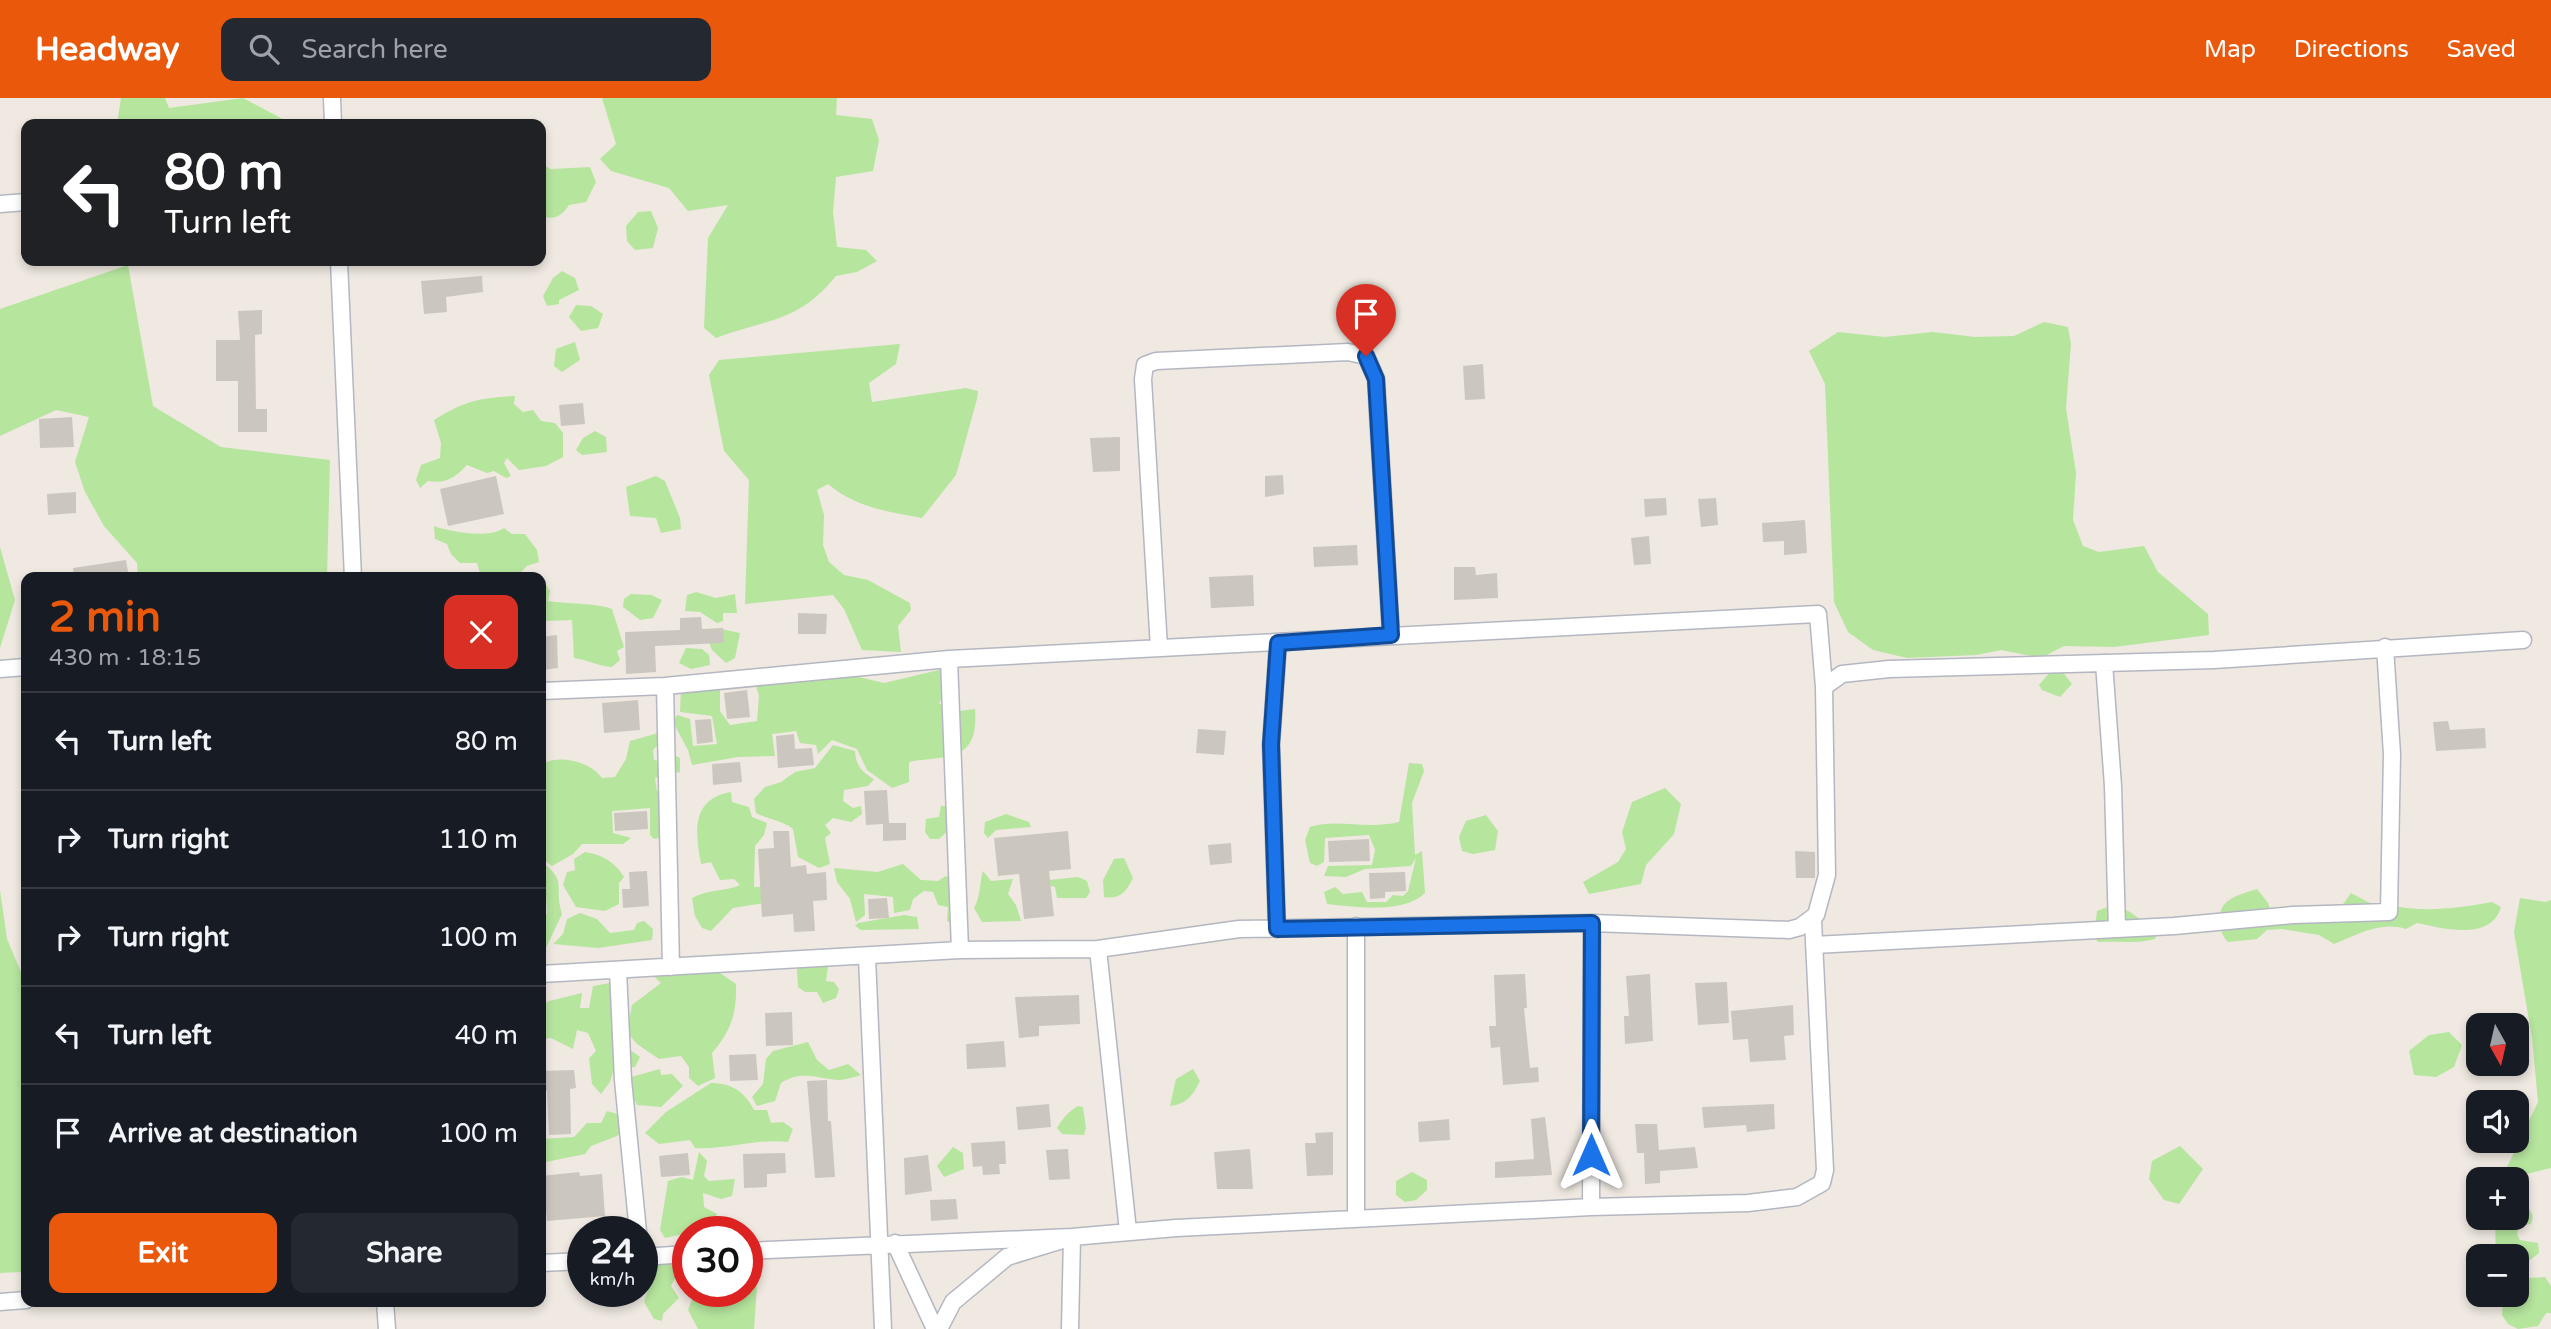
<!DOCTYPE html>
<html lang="en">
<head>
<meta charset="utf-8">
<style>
  :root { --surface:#171b24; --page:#242831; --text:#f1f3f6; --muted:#9ea1a6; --line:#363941; --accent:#ea580c }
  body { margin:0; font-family:"Varela Round",sans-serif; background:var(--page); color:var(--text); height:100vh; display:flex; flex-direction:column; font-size:26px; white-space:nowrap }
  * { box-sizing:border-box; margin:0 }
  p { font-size:23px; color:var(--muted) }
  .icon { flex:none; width:38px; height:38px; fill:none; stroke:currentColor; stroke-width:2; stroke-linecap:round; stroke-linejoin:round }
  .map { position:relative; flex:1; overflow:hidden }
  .details { position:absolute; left:21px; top:474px; width:525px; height:735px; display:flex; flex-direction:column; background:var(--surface); border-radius:14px; box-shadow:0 4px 10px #0003 }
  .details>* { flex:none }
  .guide { position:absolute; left:21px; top:21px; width:525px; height:147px; border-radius:14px; box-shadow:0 4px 10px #0003; background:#202124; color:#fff; overflow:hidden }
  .needle { width:46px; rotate:172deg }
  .buttons { position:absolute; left:2466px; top:915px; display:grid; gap:14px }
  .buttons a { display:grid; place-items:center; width:63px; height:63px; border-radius:14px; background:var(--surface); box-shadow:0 4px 10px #0003; font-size:35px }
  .speed { position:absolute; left:567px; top:1118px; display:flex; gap:14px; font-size:35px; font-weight:700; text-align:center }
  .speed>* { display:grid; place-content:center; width:91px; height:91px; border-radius:50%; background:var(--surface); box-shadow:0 4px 10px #0003; line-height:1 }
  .speed small { font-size:18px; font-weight:400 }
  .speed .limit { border:10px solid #d22; background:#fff; color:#111 }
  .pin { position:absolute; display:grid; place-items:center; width:60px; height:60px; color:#fff; margin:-72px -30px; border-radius:50% 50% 50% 0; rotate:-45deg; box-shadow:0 0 7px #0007 }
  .pin .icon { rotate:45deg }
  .me { position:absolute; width:77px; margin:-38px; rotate:0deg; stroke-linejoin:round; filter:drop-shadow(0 0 5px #0008) }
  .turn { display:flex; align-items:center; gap:24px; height:147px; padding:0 28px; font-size:32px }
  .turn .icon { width:91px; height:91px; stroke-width:2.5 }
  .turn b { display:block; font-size:49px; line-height:60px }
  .round { display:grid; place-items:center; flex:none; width:74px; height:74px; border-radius:14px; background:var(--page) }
  .summary { display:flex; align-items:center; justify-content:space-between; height:119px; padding:0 28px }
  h1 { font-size:42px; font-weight:700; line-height:52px; color:var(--accent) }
  .button { display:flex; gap:14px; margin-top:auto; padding:14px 28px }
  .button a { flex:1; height:80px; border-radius:14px; background:var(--accent); color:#fff; font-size:28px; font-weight:700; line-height:80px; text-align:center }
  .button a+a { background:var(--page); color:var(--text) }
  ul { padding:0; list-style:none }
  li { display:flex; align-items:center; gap:21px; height:98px; padding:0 28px; border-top:2px solid var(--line) }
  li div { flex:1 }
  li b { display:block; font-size:26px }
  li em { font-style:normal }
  header { display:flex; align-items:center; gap:42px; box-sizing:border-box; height:98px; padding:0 35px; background:var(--accent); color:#fff }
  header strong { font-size:33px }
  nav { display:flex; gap:38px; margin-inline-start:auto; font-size:24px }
  .search { width:490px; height:63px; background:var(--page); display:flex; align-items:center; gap:18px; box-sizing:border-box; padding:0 24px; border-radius:14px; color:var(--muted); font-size:26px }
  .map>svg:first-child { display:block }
</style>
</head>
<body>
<header>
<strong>Headway</strong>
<div class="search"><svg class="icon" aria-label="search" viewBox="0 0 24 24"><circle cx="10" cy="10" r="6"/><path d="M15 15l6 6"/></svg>Search here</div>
<nav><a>Map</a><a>Directions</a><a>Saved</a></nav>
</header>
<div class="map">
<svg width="2551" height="1231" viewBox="0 0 2551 1231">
  <rect width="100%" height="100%" fill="#efe9e1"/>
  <path fill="#b6e59e" d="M121 0H165L169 10 243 0 292 26H117Z
    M602 0H837L836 17 872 21 879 42 873 73 836 79 833 114 837 149 866 152 877 163 857 174 836 178C798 225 769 220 716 240L704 230 708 140 728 107 688 113 669 90 611 73 600 61 616 46Z
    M541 66 551 71 590 69 596 84 586 104 569 107C561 119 554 122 541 118Z
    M651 113 658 130 653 150 635 152 627 143 626 128 638 114Z
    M128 167 153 308 221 349 330 362 327 479H138L137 465 104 428 85 394 75 364 89 319 56 312 0 338V211Z
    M562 173 575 180 579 192 559 202V206L547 208 543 198 553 180Z
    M576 207 591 208 603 216 598 230 581 233 569 219Z
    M2044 224 2068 229 2071 246 2066 310 2076 375 2073 422 2083 448 2099 454 2144 448 2158 474 2208 516 2209 537 2114 549 2064 548 2041 560 2001 552 1976 557 1907 560 1873 552 1848 534 1834 504 1825 286 1809 253 1838 234 1885 239 1933 234 1975 239 2014 238Z
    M575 244 580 262 562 274 554 268 556 251Z
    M900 246 896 266 869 285 872 304 966 290 978 293 977 301 956 377 922 420C888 414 855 409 828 386L817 392 824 417 823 447 829 464 844 477 868 482 910 505 911 512 898 528 901 554 862 552 844 511 833 497 745 506 749 382 724 353 709 277 719 262Z
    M515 298 514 306 523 314 533 312 541 323 555 325 563 335V359L546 368 519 372 507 360 504 365 511 378 506 380 494 373 487 375 467 367C455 380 445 386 428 383L420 390 416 382 421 367 440 360 441 345 434 322C465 303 479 300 515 298Z
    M595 333 606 339 607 354 582 357 576 352 583 340Z
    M656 378 665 383 680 420 681 431 661 435 656 420 630 418 626 389Z
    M434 428C451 434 489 441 504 430L512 436H525L537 452 539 464 527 468 516 479H481L477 465H460L451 456 447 446 435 441Z
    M0 449 15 502 0 550Z
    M541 478 550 493 548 503C567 506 597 505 612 511L624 549 617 553 620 562 612 569C598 568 588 562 574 560L572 522 546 523 541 532V480L535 479Z
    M696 494 716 500 735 496 737 515H723V523L717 525 700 514 685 513 687 497Z
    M631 496 651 497 662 502 653 520 640 522 623 509 624 501Z
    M716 530 740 535 735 560 726 565 712 552 707 539Z
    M686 550 702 551 709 557 710 567 691 571 679 565Z
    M943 571 947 592 939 605 952 614 975 611C979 665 948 657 909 664V684L892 690 867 672 857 651 832 642 818 656 816 647 800 645 796 633 772 636 775 658 738 659 692 667 688 652 673 624 677 617 690 621 693 648 717 646 712 618 680 614 681 590 730 588 720 592V613L730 627 757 623 759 598 753 578 842 575 884 585Z
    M2051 573 2063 574 2072 586 2060 599 2042 592 2039 587Z
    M662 634 661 644 653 652 654 662 663 664 671 655 680 660V674L655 680 657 693 668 691 676 701 677 731 666 739 654 741 650 737V710L612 713 613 735 631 740 623 746H582L573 756 552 768 541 760V667C558 655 591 664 602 680L615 679 626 661 630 643Z
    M833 647 855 653C856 668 862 674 874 681L868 688 844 692 843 703 853 710 861 708 862 716 851 724 833 720 825 727 831 735 825 740 830 766 819 770 798 759 793 731C781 722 769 722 756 715L754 701 765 689 781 684 795 674 815 670Z
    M1409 665 1422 666 1424 673 1412 705 1415 757 1422 753 1425 795C1404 816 1355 809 1327 806L1324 794 1335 789 1343 796 1362 794 1367 804H1386L1393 797 1403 798 1408 793 1416 760 1411 768 1365 771 1346 779 1324 778 1328 768 1372 767 1375 752 1369 737 1325 740 1324 764 1317 768 1310 765 1305 742 1310 729C1338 720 1365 732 1399 724Z
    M1665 690 1681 706 1674 736 1646 767 1641 786 1589 796 1583 784 1618 764 1626 751 1622 734 1632 704Z
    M731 694 732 704 749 709 752 719 767 725 764 737 755 748 754 789 785 788 776 803 733 810 711 833 702 830 695 818 692 800C708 791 724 794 740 787L734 781 720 782 711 764 701 766C695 733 691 701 731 694Z
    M941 708H954L951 730 939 741H930L925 734 926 721 939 719Z
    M1006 716 1029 724 1031 729 996 732 988 740 984 735 985 724Z
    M1486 717 1498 733 1495 752 1473 756 1462 753 1459 739 1466 723Z
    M585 754C603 757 615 764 624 779L619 785V806L605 813 576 809 563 787 567 774 575 772 574 761Z
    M1124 760 1133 780C1127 793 1120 802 1104 799L1103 782 1114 761Z
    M541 763C569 785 553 787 562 816L546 850 541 849V826L547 815 545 781 541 780Z
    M903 766 921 782 938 783 946 778 958 784 952 825 947 823 948 809 938 807 933 794 924 793 913 801 910 812 894 815 893 799 864 796 865 817 856 824 850 801 837 784 834 770 878 774Z
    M983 773 991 783 1013 781 1008 796 1016 807 1021 823 982 824 974 810C981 798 979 786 983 773Z
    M1078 779 1087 783 1090 794 1086 800H1057L1055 789 1048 787 1049 782Z
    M2257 791 2268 805 2274 824 2339 812 2351 795 2372 806 2373 818 2390 807C2424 815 2458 810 2492 804L2501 809C2491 844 2441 830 2417 825L2406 831C2380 823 2359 836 2334 846L2319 837 2282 831 2267 832 2257 841 2228 844C2222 838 2221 833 2220 824 2217 801 2239 797 2257 791Z
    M0 792 7 841 26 886V1145L22 1174 0 1175Z
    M2520 800 2545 804 2551 802V1070L2513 1079 2507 1069 2538 1004 2532 940 2514 834Z
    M2115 806C2132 813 2141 824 2158 832L2155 841C2136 846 2118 843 2098 844L2094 838 2097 813Z
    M580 815 597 821 610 835 634 832 637 825 644 823 653 831 652 842 598 850 553 846 563 836 567 821Z
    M904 817 917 819 919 831 861 832 855 828 858 825Z
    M817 857 828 869 826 883 834 884 839 891 836 900 823 905 817 894H805L798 889 797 872 808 858Z
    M649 874 720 875 736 886C737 915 731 933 712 955L715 980 698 988 689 980V969L681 958 659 961 637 946 627 934 632 907 661 885Z
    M610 885 625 948 640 959 635 969 614 971 610 984 601 996 592 986 589 960 596 953 588 935 577 932 573 951 551 940 541 941V909L549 903 582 895 580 910H589L593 888Z
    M2449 934 2462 947 2454 969 2436 979 2414 977 2409 953 2429 937Z
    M808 944 817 962 829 972 848 966 861 977C854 979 845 982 838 982 815 980 802 972 781 985L775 1003 757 1008 752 999 763 986 766 961 773 953Z
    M660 971 661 977 672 976 683 988 661 1009 637 1007 632 997 631 979Z
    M1193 971 1200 983C1193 997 1187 1006 1170 1008L1176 981Z
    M711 985C732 985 745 994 754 1012H767L771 1025 783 1024 793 1031 788 1044C757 1040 727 1052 695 1050L690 1042 659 1046 645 1035 666 1014Z
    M1078 1008 1083 1009 1086 1030 1084 1037 1062 1036 1057 1030C1062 1021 1069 1013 1078 1008Z
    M607 1013 621 1017 629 1028 617 1038 591 1048 585 1056 541 1065V1041L574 1039 587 1025H601Z
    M2180 1048 2203 1071 2179 1106 2164 1102 2149 1081 2152 1063Z
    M953 1049 963 1055 964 1071 944 1079 937 1068Z
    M699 1054 707 1063 704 1078 709 1083 735 1081 732 1098 721 1101 703 1095 704 1109 717 1116 711 1130 665 1140 660 1132 668 1083 682 1079 693 1082Z
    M1412 1074 1427 1082V1092L1416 1102 1405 1104 1396 1097V1083Z
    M2517 1106 2527 1107 2533 1118 2531 1126 2519 1128 2517 1136 2520 1142 2538 1145 2539 1155 2524 1167 2523 1174 2527 1180 2545 1179 2551 1188V1215H2546L2538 1228 2518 1231 2508 1226 2502 1217 2504 1197H2516V1158H2496L2495 1126 2498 1120H2516Z
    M753 1136 765 1155 758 1174 754 1231H698L688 1212 695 1194H747V1140Z
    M647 1144 654 1152 673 1148 686 1158 671 1188 679 1200 663 1216 662 1223 654 1221 644 1204 653 1176 642 1171V1145Z"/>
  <path fill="#cbc7bf" d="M482 178 483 194 446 199 447 214 424 216 421 183Z
    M262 212V236L255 237 256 311H267V334H238V283H216V242H240L238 213Z
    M1483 266 1485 301 1465 302 1463 268Z
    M583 305 585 326 561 328 559 307Z
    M72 319 74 349 40 350 39 321Z
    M1120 339V373L1093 374 1090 340Z
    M1283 377 1284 396 1265 399V378Z
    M496 378 504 416 448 428 440 391Z
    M76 394V415L48 417 47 396Z
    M1666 400 1667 417 1645 419 1644 401Z
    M1716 400 1718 427 1701 429 1698 401Z
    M1805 422 1807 455 1784 457V443L1763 444 1762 425Z
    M1649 438 1651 466 1634 467 1631 440Z
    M1357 447 1358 467 1314 469 1313 449Z
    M126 462 129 480H74L73 470Z
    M1454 469H1475L1476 477 1497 475 1498 500 1454 502Z
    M1253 477 1254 508 1211 510 1209 479Z
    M798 515 827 516 826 536H798Z
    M701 519 702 531 723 530 724 545 655 548 656 574 626 576 625 534 680 532V520Z
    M557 537 558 570 541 572V539Z
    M747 592 750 619 727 621 724 595Z
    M638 602 640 632 604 635 602 605Z
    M711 621 713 644 697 646 695 622Z
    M2448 623 2450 632 2485 630 2486 650 2436 653 2433 624Z
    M1198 631 1226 633 1224 657 1196 655Z
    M794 636 795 651 812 650 814 667 778 670 776 638Z
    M740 664 742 684 713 687 712 666Z
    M887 692 889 725H906V742L883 743V726L866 727 864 693Z
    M647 713 648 731 615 733 614 715Z
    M773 733H789L791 769 806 767 807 776 826 774 827 802 813 803 815 833 794 834 793 816 762 819 758 751 774 750Z
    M1068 733 1071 771 1049 773 1054 818 1024 821 1019 776 998 778 994 740Z
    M1369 741 1370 763 1329 764 1328 743Z
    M1231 745 1232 765 1210 767 1208 747Z
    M1795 753 1815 754V780H1796Z
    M647 773 649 808 623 810 622 791H630L629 774Z
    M1405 774 1406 793 1385 794V800L1370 801 1369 775Z
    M887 800 889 820 869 821 868 801Z
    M1525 876 1527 910H1524L1530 970 1538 969 1539 984 1503 987 1500 949 1491 950 1489 928H1496L1494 877Z
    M1650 876 1653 943 1625 946 1624 918H1629L1626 878Z
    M1727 884 1729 925 1698 927 1695 885Z
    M1079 897 1080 926 1039 928V938L1019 940 1015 899Z
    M1793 907 1794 937 1784 938 1786 962 1750 964 1748 941 1733 942 1731 913Z
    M792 914 793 947 766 948 765 915Z
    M1004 943 1006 969 967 971 966 946Z
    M756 956 758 982 730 983 729 957Z
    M574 972 576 990 570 991 571 1036 549 1037 547 993 541 994V973Z
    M827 982 828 1023H831L835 1079 815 1080 807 983Z
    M1049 1006 1051 1029 1018 1032 1016 1009Z
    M1774 1006 1775 1031 1747 1034 1746 1027 1704 1030 1702 1009Z
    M1545 1019 1552 1077 1495 1080V1064L1534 1061 1531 1021Z
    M1449 1021 1450 1042 1419 1044 1418 1024Z
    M1635 1026H1657L1659 1052 1695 1049 1698 1070 1660 1073V1085L1645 1086 1644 1055H1637Z
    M1333 1034V1077L1307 1078 1305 1045H1316L1315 1035Z
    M1005 1043 1006 1066H999L1000 1076 983 1077 982 1068 973 1069 971 1045Z
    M1068 1051 1070 1081 1049 1082 1046 1052Z
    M1250 1051 1253 1091H1217L1214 1054Z
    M688 1055 690 1077 661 1079 659 1058Z
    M785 1055 786 1075 767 1076V1089L744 1090 743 1056Z
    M928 1057 932 1093 905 1097 904 1060Z
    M579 1074 580 1078 602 1076 605 1118 547 1123 545 1099 541 1100V1078Z
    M956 1101 958 1121 931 1123 930 1102Z"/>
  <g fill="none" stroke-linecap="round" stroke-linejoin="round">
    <defs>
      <path id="street" d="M332 0 333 26
        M0 106 26 104
        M339 163 353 480
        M1159 550 1143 281 1145 267 1156 263 1348 254 1366 258 1376 281 1391 537
        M949 561 960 852
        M2104 565 2113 688 2117 831
        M0 571 26 569
        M665 588 671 869
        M1824 589 1842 576 1889 571 2214 562 2523 542
        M541 593 665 588 949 561 1818 516 1824 589 1827 777 1816 817 1800 829 1789 832 1592 825 1239 831 1098 851 960 852 541 876
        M1356 828V1120
        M1277 831 1271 647 1278 545
        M1814 847 2174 828 2293 817 2389 814 2392 656 2385 549
        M1098 851 1128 1133
        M867 859 883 1231
        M618 872 623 982 638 1134
        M1591 1109 1592 825
        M895 1145 935 1231
        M747 1153 1072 1139 1176 1130 1591 1109 1748 1105 1797 1099 1822 1085 1825 1072 1813 822
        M642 1159 688 1156
        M541 1165 583 1163
        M0 1204 26 1202
        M385 1204 387 1231
        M939 1231 953 1204 1007 1159 1072 1139 1070 1231"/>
    </defs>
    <use href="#street" stroke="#b4b7c1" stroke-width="19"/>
    <use href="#street" stroke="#fff" stroke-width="16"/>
  </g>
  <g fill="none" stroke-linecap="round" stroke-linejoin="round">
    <defs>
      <path id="route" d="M1366 258 1376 281 1391 537 1278 545 1271 646 1277 831 1592 825 1591 1057"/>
    </defs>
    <use href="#route" stroke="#114b97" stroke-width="18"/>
    <use href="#route" stroke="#1a73e8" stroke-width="12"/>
  </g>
</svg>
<div class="buttons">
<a><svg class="needle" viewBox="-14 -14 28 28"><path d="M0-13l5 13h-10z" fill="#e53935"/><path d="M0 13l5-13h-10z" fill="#9ea1a6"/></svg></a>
<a><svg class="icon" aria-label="sound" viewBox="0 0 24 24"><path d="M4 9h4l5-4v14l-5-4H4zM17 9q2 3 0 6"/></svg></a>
<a>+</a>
<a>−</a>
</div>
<div class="speed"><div>24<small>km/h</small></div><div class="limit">30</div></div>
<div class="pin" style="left:1366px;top:258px;background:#d93025"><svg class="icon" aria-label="arrive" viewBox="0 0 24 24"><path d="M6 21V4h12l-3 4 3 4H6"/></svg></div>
<svg class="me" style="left:1591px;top:1057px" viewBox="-20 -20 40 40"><path d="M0-17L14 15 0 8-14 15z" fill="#1a73e8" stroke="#fff" stroke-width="4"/></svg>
<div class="guide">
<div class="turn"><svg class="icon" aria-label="left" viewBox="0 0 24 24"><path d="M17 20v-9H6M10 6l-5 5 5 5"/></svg><div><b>80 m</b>Turn left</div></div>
</div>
<section class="details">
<div class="summary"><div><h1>2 min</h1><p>430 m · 18:15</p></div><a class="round" style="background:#d93025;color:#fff"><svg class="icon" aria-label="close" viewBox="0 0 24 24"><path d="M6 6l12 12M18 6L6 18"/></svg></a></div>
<ul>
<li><svg class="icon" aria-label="left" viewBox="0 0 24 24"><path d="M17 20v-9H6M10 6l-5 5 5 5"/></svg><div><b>Turn left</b></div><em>80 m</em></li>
<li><svg class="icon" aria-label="right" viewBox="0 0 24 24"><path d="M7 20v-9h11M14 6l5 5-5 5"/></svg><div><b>Turn right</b></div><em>110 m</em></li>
<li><svg class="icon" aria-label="right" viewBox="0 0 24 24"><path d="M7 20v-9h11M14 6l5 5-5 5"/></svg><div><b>Turn right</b></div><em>100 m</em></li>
<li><svg class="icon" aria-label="left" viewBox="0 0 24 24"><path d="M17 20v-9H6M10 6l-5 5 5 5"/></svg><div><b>Turn left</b></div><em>40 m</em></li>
<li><svg class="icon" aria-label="arrive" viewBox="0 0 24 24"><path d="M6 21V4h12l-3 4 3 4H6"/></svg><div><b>Arrive at destination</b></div><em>100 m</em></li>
</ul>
<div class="button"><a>Exit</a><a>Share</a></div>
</section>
</div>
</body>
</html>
